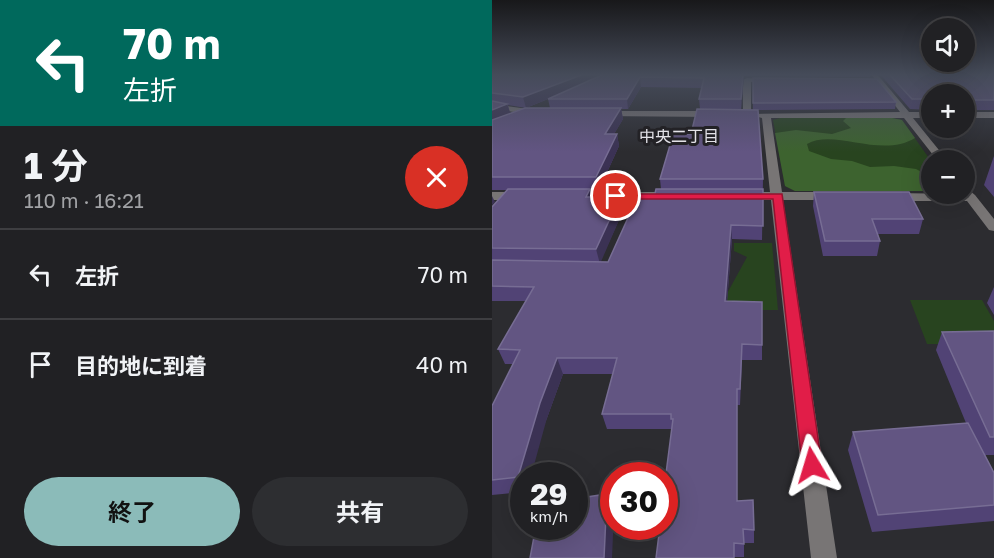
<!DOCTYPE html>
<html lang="ja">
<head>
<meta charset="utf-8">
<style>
  :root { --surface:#212124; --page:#2d2e31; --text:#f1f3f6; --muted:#a2a3a6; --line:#3e3e41; --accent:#8bbbb9 }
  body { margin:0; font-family:"Golos Text","Noto Sans JP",sans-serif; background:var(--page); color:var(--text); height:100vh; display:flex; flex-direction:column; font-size:22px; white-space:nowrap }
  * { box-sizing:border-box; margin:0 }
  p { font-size:20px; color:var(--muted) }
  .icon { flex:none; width:33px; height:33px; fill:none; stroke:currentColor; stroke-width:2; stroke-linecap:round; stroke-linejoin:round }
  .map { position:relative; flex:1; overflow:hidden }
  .drawer { display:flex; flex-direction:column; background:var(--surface); width:492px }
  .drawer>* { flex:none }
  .hud { background:#00695c; color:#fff; overflow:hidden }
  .tools { position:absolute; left:429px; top:18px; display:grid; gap:12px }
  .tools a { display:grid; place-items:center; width:54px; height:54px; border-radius:50%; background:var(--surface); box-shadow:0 6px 24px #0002,0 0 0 2px var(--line); font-size:30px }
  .speed { position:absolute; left:18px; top:462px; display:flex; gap:12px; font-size:30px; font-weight:700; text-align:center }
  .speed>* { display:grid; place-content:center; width:78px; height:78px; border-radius:50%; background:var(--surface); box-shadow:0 6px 24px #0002,0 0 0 2px var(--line); line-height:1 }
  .speed small { font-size:15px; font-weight:400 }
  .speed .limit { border:9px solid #d22; background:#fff; color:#111 }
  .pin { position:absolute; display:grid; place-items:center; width:51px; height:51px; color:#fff; margin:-26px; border:3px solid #fff; border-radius:50%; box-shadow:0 2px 6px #0007 }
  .me { position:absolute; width:66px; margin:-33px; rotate:353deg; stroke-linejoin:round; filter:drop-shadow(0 0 4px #0008) }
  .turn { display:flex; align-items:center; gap:21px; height:126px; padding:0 24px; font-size:27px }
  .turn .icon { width:78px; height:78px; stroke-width:2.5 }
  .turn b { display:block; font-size:42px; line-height:51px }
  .round { display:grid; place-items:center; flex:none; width:63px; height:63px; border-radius:32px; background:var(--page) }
  .headline { display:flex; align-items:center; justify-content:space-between; height:102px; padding:0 24px }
  h1 { font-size:36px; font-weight:700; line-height:45px }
  .cta { display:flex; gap:12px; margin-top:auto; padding:12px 24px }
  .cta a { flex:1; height:69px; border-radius:36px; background:var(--accent); color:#111; font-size:24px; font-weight:700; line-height:69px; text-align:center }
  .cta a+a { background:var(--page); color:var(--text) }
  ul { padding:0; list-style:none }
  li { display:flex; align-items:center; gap:18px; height:90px; padding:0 24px; border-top:2px solid var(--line) }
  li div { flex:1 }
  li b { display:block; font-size:22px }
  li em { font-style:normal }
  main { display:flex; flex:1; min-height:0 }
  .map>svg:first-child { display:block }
</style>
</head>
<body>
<main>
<section class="drawer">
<div class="hud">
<div class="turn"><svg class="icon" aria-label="left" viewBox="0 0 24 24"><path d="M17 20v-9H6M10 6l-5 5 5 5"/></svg><div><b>70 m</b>左折</div></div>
</div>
<div class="headline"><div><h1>1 分</h1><p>110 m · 16:21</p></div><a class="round" style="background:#d93025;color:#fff"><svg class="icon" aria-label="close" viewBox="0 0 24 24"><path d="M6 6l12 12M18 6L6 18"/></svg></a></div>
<ul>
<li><svg class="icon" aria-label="left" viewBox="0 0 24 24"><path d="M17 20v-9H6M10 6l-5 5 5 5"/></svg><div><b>左折</b></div><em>70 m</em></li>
<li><svg class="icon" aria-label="arrive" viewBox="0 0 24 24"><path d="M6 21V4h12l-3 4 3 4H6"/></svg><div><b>目的地に到着</b></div><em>40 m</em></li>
</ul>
<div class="cta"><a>終了</a><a>共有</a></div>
</section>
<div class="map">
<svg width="502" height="558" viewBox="0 0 502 558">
  <rect width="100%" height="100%" fill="#2c2c30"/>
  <path fill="#28441f" d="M288 118H400L410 120 439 161V191H303L293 186 281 120Z
    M242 243H280L286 310H158L232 299 255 257 242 251Z
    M418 300H490L502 321V344H435Z"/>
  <path fill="#3d632f" d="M354 118H400L410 120 423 138C389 159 342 128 315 144L317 151 339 159 360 161 378 167 402 166 424 169 439 177V191H303L293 186 283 133 304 130 340 134 359 128 351 121Z"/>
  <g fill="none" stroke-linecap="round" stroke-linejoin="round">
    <path fill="#787575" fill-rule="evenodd" d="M379 74H385L417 112H440V118H421L455 160H445L412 118H279L290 192H342L348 196 342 200H291L345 558H319L279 200H252L246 196 252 192H278L270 118 259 115 255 118 251 115V80L255 78 285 80 259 82V114L408 112Z
      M0 104 44 110 48 113 44 116 0 108Z
      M110 111H224L228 114 224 117 107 116 106 114Z
      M472 112H502V118H472Z
      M472 186 483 195 502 219V231L497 230 475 201H399L393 197 399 193 472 194Z
      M0 192H30L36 196 30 200H0Z
      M81 192H183L189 196 183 200 77 198V194Z"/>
  </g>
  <path fill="#514375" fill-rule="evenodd" d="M0 74H379L378 77 252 76 249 109 261 110V78L404 102 403 109 266 110 271 179 270 240 240 239 235 301 270 345V360H250L248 405H245V501L262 530V543H252V557H242L180 429H115L110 414 121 374H71L55 418 32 476V492L0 495V406L21 364H13L6 349 34 301H0V207L16 190H0ZM149 87 210 88 207 99 208 109 199 134 168 179 169 189 162 198 116 262H108L131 211 100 197 98 190H107L127 146 125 134H122L131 119 129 109H136ZM56 99 58 108H34ZM16 105 34 108 18 113Z
    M388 74H502V110H472V94H440V110L418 109Z
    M502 156V197L492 185Z
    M322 192 431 219 427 234H386L388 241 385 256H331L321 206Z
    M502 287V315L495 303Z
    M502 331V455H493L502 473V521L380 532 356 450 361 432 474 423 444 350 450 332Z"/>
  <path fill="#3b3254" d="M92 74H116L34 108 31 97Z
    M251 74 252 76 249 110V99Z
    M148 77 149 87 136 109 135 99Z
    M15 104 19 115 0 123V110Z
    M129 108 131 119 115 146 113 134Z
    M125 134 127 146 107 190 104 177Z
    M98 189 101 202 94 197Z
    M0 196 3 202 0 205Z
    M128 197 131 211 108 264 104 249Z
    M239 225 240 239 234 316 233 301Z
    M65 358 71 374 55 418 39 476H32V486L26 477 48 403Z
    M115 494 122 511 120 558H112Z"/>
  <path fill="#625582" stroke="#776d94" stroke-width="1.5" d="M0 74H92L31 97 0 93Z
    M112 74H251L249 99H207L212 78 148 77 135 99H56Z
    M397 74H502V100H472V94H440V99H420Z
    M261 78 385 79 404 102 261 103Z
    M0 101 15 104 0 110Z
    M33 108H129L113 134H125L104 177H0V120Z
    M205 109 266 110 271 179H168L181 135 199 134Z
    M16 189H98L94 197H128L104 249 0 248V207Z
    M164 189H271V226L239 225 233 301 270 302V345L250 344 248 389H245V501L261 500 262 530 251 529 252 544 242 543V558H164L168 526H172V489L181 419H179V414H110L125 358H65L48 403 26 477 0 480V406L28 350 6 349 42 287 0 286V260L116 262 145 198H162Z
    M322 192H417L431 219H380L388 241H333Z
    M502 331V437H498L450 332Z
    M476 423 502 473V505L386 515 361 432Z
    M115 494 112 558H38L44 526H82V499Z"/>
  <linearGradient id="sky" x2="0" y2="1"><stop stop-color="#18181a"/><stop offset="0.49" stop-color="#454b59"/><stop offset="1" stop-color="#454b59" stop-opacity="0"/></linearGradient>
  <rect width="502" height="152" fill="url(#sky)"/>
  <path fill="#e11d48" stroke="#92132f" stroke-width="1.5" d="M120 194H290L330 465 327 471 320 474 313 471 310 465 281 199H124L120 198Z"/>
  <g text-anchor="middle" stroke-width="6" stroke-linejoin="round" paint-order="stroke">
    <g font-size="16" fill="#e3e2e8" stroke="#232226">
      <text x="187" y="142">中央二丁目</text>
    </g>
  </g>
</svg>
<div class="tools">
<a><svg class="icon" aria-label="sound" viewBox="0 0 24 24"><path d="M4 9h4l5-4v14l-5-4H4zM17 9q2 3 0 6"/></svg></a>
<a>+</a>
<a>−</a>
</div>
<div class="speed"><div>29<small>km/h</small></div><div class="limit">30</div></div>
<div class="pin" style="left:124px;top:196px;background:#d93025"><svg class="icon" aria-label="arrive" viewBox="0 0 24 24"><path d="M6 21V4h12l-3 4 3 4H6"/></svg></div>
<svg class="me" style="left:320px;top:465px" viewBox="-20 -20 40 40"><path d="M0-17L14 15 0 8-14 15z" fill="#e11d48" stroke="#fff" stroke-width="4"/></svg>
</div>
</main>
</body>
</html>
